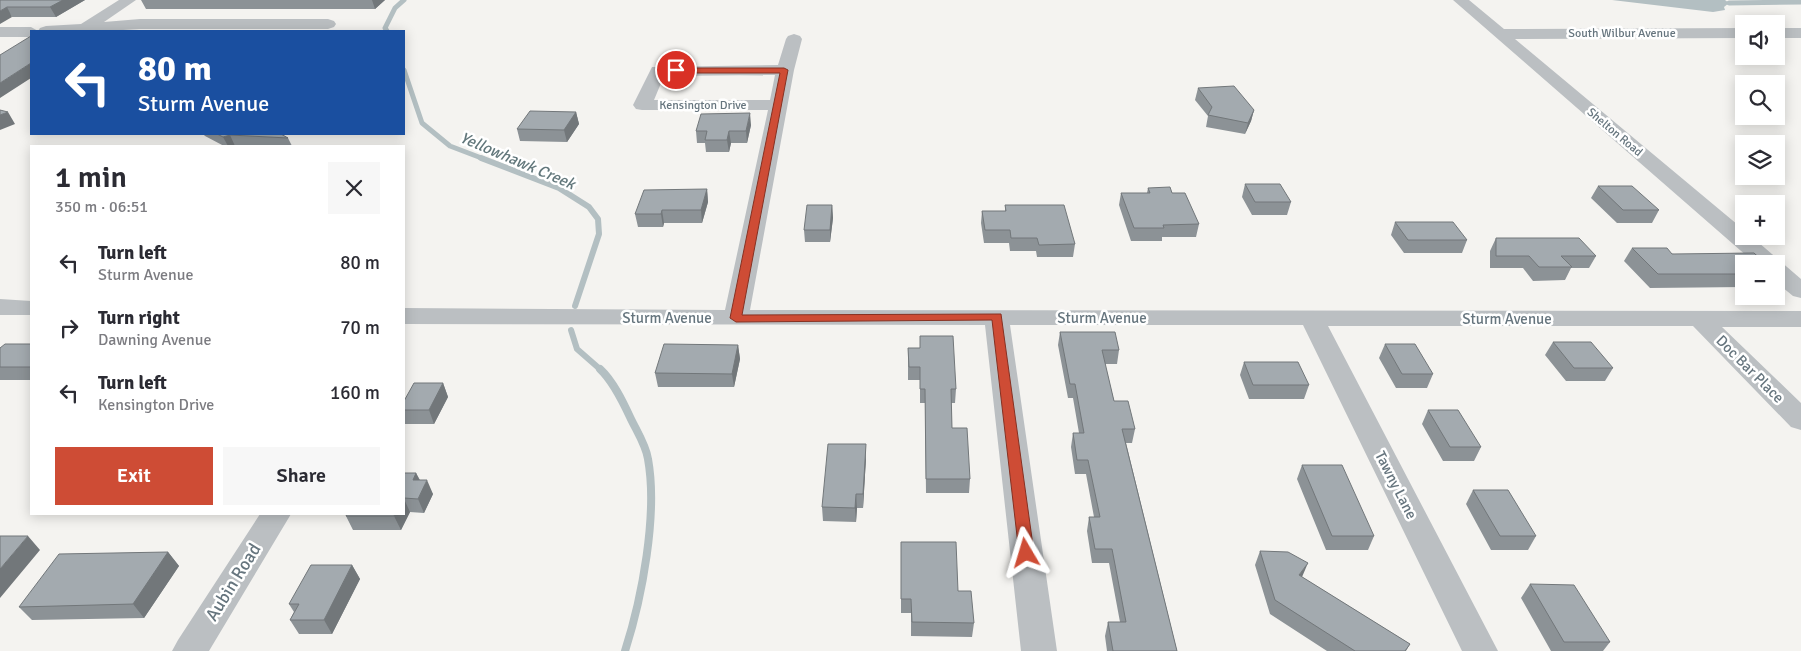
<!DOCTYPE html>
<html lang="en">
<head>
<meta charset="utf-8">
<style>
  :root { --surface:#fff; --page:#f7f7f7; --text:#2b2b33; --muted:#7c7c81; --accent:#ce4c35 }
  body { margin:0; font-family:Signika,sans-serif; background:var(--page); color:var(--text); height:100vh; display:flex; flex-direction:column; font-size:19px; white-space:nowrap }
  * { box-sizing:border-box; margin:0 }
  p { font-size:16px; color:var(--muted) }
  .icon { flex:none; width:28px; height:28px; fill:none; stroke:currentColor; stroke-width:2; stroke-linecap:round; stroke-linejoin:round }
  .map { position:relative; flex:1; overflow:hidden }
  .details { position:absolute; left:30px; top:145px; width:375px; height:370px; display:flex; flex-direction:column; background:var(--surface); border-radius:0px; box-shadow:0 2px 12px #0003 }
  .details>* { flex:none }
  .top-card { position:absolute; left:30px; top:30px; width:375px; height:105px; border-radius:0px; box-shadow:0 2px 12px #0003; background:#1a4fa0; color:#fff; overflow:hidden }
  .tools { position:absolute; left:1735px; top:15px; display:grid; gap:10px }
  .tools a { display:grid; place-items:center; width:50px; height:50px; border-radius:0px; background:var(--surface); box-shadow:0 2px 12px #0003; font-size:25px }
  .pin { position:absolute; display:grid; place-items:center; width:42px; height:42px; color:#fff; margin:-21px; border:2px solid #fff; border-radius:50%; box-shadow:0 1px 5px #0007 }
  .me { position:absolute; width:55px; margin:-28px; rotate:353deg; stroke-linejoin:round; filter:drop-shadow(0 0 4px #0008) }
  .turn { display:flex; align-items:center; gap:18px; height:105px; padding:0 25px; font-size:22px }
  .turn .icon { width:65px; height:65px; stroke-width:2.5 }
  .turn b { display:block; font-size:35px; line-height:42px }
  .round { display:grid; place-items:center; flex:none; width:52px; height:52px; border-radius:0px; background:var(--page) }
  .summary { display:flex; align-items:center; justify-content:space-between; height:85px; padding:0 25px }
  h1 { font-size:30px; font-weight:600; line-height:38px }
  .cta { display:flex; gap:10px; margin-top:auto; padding:10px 25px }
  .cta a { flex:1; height:58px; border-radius:0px; background:var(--accent); color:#fff; font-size:20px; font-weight:600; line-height:58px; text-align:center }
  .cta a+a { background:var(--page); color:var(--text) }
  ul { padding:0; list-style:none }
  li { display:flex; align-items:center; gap:15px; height:65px; padding:0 25px }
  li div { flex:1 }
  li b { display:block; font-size:19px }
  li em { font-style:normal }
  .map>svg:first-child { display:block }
</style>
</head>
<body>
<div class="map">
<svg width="1801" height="651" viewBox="0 0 1801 651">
  <rect width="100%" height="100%" fill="#f4f3f0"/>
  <path fill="#b3bfc2" d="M1612 0H1725L1729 3 1724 7 1725 10 1713 12Z"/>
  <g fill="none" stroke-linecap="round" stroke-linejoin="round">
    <path stroke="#b3bfc2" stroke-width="5" d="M1729 3 1801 2
      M387 31 385 28 395 8 404 0
      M404 70 422 123 450 146 484 159"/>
    <path stroke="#b3bfc2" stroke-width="6" d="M481 158 559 188 589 207 598 219 599 234 575 306
      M571 330 577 349 601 370"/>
    <path stroke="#b3bfc2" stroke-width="8" d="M600 369C613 381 623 402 630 417 636 430 646 445 648 459 658 514 642 598 625 651"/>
    <path fill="#bbbfc2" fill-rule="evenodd" d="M119 0H136L104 22 140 19H328L334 21 336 24 334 27 328 29H140L106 31H31V37H0V27H31L38 31 40 28 46 26 81 24Z
      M1453 0H1469L1504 29 1744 28V38L1515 39 1744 230V236H1751L1801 279V298L1793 296 1776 282V264H1756Z
      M1776 28H1801V38H1776Z
      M794 34 800 36 802 39 794 70 750 310 1801 311V327H1722L1801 403V430L1791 427 1693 326H1328L1498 651H1462L1303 325H1010L1057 651H1021L985 325 404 324V308L725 310 768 110H642L636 109 633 105 652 67 778 65 786 39 788 36ZM775 75 770 100H654L664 76Z
      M0 299 31 301V315H0Z
      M260 514H291L209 651H172L178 640Z"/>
  </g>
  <path fill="#8c9296" d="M0 0H85L56 17H12Z
    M141 0H385L375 9H146Z
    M1198 88 1254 110 1251 121 1245 134 1206 127 1208 116 1195 100Z
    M576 112 579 124 567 142 520 141 517 129Z
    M751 125 747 143H731L729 152H706L705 143H697L696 131Z
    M203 134H281L288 138 292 146H224L205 136Z
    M1245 184 1291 202 1287 215H1252L1242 197Z
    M1598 186 1659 210 1652 223H1617L1591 198Z
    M1148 188 1172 193 1199 224 1196 237H1162V241H1131L1119 205 1121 193H1147Z
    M707 189 708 202 702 223H664L663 227H638L635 214Z
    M832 205 833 218 830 242H805L804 230Z
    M1005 205 1075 244 1073 257H1037L1036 251H1010L1009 243H984L981 223 982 211H1005Z
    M1395 222 1467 240 1462 253H1404L1391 235Z
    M1496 238 1596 256 1589 268H1571L1565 280 1533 281 1523 268H1490V251Z
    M1632 248 1744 264V287L1650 288 1624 261Z
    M1060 332 1119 350 1117 364H1105L1114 401 1135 429 1132 443H1126L1177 651H1107L1105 636 1108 622H1120L1109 563H1092L1087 531 1089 517H1094L1086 474H1075L1071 447 1073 433H1079L1073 398H1068L1058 345Z
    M1553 342 1613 368 1605 381H1566L1545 355Z
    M31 344V380H0V348Z
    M1385 344 1433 374 1427 388H1396L1379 358Z
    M738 345 740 359 734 387H658L655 373Z
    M908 348 956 389 955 403H951L952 428 970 479 969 493H926L925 403H920V380H908Z
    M1244 362 1309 385 1304 399H1249L1240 375Z
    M443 383 448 397 434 424H405L404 422V401Z
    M1428 410 1481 447 1474 461H1443L1422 424Z
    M866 458 863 508H857L856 522 823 521 822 507Z
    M1302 465 1374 536 1368 550H1326L1297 479Z
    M404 473H416L420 480 433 494 424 513 410 512 401 530H353L346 516 404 514Z
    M1473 490 1536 536 1528 550H1491L1466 504Z
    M901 542 958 591 974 623 972 637 911 636V613H901Z
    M1260 551 1410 644 1406 651H1327L1270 614 1255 565Z
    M168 552 179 566 144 618 32 620 19 607Z
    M352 565 360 579 332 634H299L290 620 294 612 289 604Z
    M1530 584 1610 642 1603 651H1551L1521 598Z"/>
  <path fill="#72777a" d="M63 0H85L56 17 50 7Z
    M372 0H385L375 9Z
    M7 7 12 17 0 24V11Z
    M31 63V78L0 98V83Z
    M1254 110 1251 121 1245 134 1248 123Z
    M8 112 15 124 0 130V115Z
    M576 112 579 124 567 142 564 130Z
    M750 113 751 125 747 143 746 131Z
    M729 131 731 143 729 152 727 140Z
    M230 135 235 146H228L223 137Z
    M707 189 708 202 702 223 701 210Z
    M832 205 833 218 830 242V230Z
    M662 210 664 223 663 227 661 214Z
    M738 345 740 359 734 387 732 374Z
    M443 383 448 397 434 424 429 410Z
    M866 444V458L863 508V494Z
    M416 473 423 487 413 480Z
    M427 480 433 494 424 513 418 499Z
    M856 494 857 508 856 522 855 508Z
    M404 499 410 512 401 530 394 516 395 514H404Z
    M28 536 40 550 0 598V569Z
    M168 552 179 566 144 618 133 604Z
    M1308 563 1302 577 1299 575Z
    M352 565 360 579 332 634 324 620Z"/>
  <path fill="#a3aaaf" stroke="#72777a" d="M0 0H63L50 7H7L0 11Z
    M31 36V63L0 83V55Z
    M1234 86 1254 110 1248 123 1208 115 1212 107 1198 88Z
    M0 110 8 112 0 115Z
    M530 111 576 112 564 130 517 129Z
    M750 113 746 131H729L727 140H705L707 131H696L701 114Z
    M217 134H281L288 138 230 135 223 137Z
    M1245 184H1280L1291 202H1255Z
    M1598 186H1632L1659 210H1623Z
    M1170 187 1172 193H1185L1199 224 1163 225 1164 228H1134L1121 193H1150L1148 188Z
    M707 189 701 210H662L661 214H635L644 190Z
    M807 205H832L830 230H804Z
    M1005 205H1064L1075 244 1039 245 1037 238H1011L1010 230H985L982 211H1006Z
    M1395 222H1453L1467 240H1408Z
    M1496 238H1579L1596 256H1561L1572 267H1539L1529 256H1496Z
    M1632 248H1667L1672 254 1754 253 1766 264H1744V274H1658Z
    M1060 332H1115L1119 350H1102L1114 401H1128L1135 429H1122L1177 651H1113L1108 622H1126L1112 549H1095L1089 517H1100L1088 460H1077L1073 433H1084L1075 384H1070Z
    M920 336H953L956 389H951L952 428H967L970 479H926L925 389H920V367H909L908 348H920Z
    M1553 342H1591L1613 368H1574Z
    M5 344H31V367H0V348Z
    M664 344 738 345 732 374 655 373Z
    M1385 344H1415L1433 374H1402Z
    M1244 362H1298L1309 385H1253Z
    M414 383H443L429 410H404V401Z
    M1428 410H1458L1481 447H1450Z
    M828 444H866L863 494H856L855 508 822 507Z
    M1302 465H1342L1374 536H1332Z
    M404 473H416L413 480H427L418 499 404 498Z
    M1473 490H1508L1536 536H1500Z
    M347 514H395L394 516H346Z
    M0 536H28L0 569Z
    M901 542H956L958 591H971L974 623 912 622 911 599H901Z
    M1260 551 1288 552 1308 563 1299 575 1410 644 1405 651H1355L1275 600Z
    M168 552 133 604 19 607 59 554Z
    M311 565H352L324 620H290L299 604H289Z
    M1530 584 1574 585 1610 642H1564Z"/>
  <path fill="#ce4c35" stroke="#863122" d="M784 68 788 70 742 315 1001 314 1034 553 1032 557 1026 559 1021 557 1019 553 992 320 736 322 730 318 780 73H676L672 70 676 68Z"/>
  <g text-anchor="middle" stroke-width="5" stroke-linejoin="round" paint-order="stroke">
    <g font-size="12" fill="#66757e" stroke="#fff">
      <text x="1622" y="37">South Wilbur Avenue</text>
      <text x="703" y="109">Kensington Drive</text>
      <text transform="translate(1615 132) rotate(40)" y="4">Shelton Road</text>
    </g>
    <g font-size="15" fill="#66757e" stroke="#fff">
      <text x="667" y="323">Sturm Avenue</text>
      <text x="1102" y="323">Sturm Avenue</text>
      <text x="1507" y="324">Sturm Avenue</text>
      <text transform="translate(1750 369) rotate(45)" y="5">Doc Bar Place</text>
      <text transform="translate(1396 485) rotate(63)" y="5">Tawny Lane</text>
    </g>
    <g font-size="16" font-style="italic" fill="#62777b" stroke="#fff">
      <text transform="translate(518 160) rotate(23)" y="6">Yellowhawk Creek</text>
    </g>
    <g font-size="18" fill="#66757e" stroke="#fff">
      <text transform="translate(233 582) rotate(-58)" y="6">Aubin Road</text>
    </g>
  </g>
</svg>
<div class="tools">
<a><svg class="icon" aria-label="sound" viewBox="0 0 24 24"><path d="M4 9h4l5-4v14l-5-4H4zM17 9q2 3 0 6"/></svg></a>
<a><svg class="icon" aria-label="search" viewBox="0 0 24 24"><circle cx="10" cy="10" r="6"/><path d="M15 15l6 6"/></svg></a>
<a><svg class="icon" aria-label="layers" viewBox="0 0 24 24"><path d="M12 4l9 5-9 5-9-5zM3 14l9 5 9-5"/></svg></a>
<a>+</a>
<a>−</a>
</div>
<div class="pin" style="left:676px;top:70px;background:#d93025"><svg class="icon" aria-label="arrive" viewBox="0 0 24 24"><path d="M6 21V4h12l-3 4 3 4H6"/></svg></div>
<svg class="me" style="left:1026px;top:553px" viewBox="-20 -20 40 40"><path d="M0-17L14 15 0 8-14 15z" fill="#ce4c35" stroke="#fff" stroke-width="4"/></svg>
<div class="top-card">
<div class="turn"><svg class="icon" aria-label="left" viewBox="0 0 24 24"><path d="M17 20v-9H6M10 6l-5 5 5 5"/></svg><div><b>80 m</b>Sturm Avenue</div></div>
</div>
<section class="details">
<div class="summary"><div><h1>1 min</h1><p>350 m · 06:51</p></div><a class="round"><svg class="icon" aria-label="close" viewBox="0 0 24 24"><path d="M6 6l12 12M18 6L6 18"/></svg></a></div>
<ul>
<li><svg class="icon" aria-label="left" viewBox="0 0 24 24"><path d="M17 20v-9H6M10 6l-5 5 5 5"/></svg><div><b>Turn left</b><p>Sturm Avenue</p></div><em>80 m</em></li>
<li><svg class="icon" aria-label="right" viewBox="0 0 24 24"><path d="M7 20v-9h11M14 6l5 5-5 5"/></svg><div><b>Turn right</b><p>Dawning Avenue</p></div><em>70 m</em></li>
<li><svg class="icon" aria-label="left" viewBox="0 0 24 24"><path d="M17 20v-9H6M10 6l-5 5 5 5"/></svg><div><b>Turn left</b><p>Kensington Drive</p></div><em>160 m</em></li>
</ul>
<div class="cta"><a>Exit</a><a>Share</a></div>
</section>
</div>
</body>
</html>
